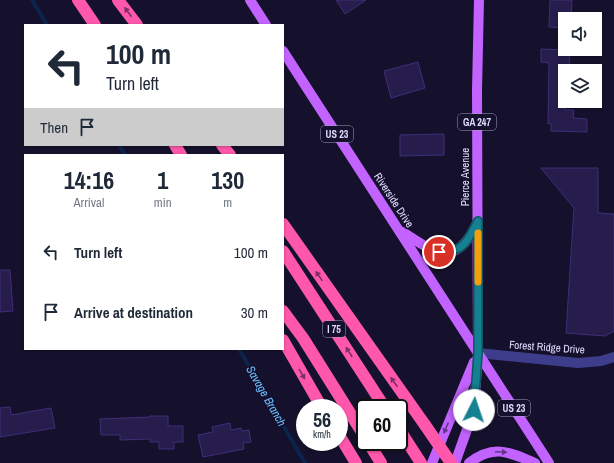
<!DOCTYPE html>
<html lang="en">
<head>
<meta charset="utf-8">
<style>
  :root { --surface:#fff; --page:#f6f6f7; --text:#1f2937; --muted:#747a83 }
  body { margin:0; font-family:"Archivo Narrow",sans-serif; background:var(--page); color:var(--text); height:100vh; display:flex; flex-direction:column; font-size:15px; white-space:nowrap }
  * { box-sizing:border-box; margin:0 }
  p { font-size:13px; color:var(--muted) }
  .icon { flex:none; width:22px; height:22px; fill:none; stroke:currentColor; stroke-width:2; stroke-linecap:round; stroke-linejoin:round }
  .map { position:relative; flex:1; overflow:hidden }
  .drawer { position:absolute; left:24px; top:154px; width:260px; height:196px; display:flex; flex-direction:column; background:var(--surface); border-radius:0px; box-shadow:0 1px 3px #0004 }
  .drawer>* { flex:none }
  .guide { position:absolute; left:24px; top:24px; width:260px; height:122px; border-radius:0px; box-shadow:0 1px 3px #0004; background:#fff; color:var(--text); overflow:hidden }
  .fabs { position:absolute; left:558px; top:12px; display:grid; gap:8px }
  .fabs a { display:grid; place-items:center; width:44px; height:44px; border-radius:0px; background:var(--surface); box-shadow:0 1px 3px #0004; font-size:20px }
  .speed { position:absolute; left:296px; top:399px; display:flex; gap:8px; font-size:20px; font-weight:700; text-align:center }
  .speed>* { display:grid; place-content:center; width:52px; height:52px; border-radius:50%; background:var(--surface); box-shadow:0 1px 3px #0004; line-height:1 }
  .speed small { font-size:10px; font-weight:400 }
  .speed .limit { border:2px solid #111; border-radius:6px; background:#fff; color:#111 }
  .pin { position:absolute; display:grid; place-items:center; width:34px; height:34px; color:#fff; margin:-17px; border:2px solid #fff; border-radius:50%; box-shadow:0 1px 4px #0007 }
  .me { position:absolute; width:44px; margin:-22px; rotate:4deg; stroke-linejoin:round; filter:drop-shadow(0 0 3px #0008) }
  .turn { display:flex; align-items:center; gap:14px; height:84px; padding:0 16px; font-size:18px }
  .turn .icon { width:52px; height:52px; stroke-width:2.5 }
  .turn b { display:block; font-size:28px; line-height:34px }
  .then { display:flex; align-items:center; height:38px; padding:0 16px; background:#0003; gap:8px; font-size:15px }
  .eta { display:flex; justify-content:space-evenly; align-items:center; height:68px; text-align:center }
  .eta b { font-size:24px; font-weight:700; line-height:28px }
  ul { padding:0; list-style:none }
  li { display:flex; align-items:center; gap:12px; height:60px; padding:0 16px }
  li div { flex:1 }
  li b { display:block; font-size:15px }
  li em { font-style:normal }
  .map>svg:first-child { display:block }
</style>
</head>
<body>
<div class="map">
<svg width="614" height="463" viewBox="0 0 614 463">
  <rect width="100%" height="100%" fill="#15112c"/>
  <g fill="none" stroke-linecap="round" stroke-linejoin="round">
    <path stroke="#0b244b" stroke-width="4" d="M32 0 47 25
      M119 145 125 155
      M239 349 305 463"/>
  </g>
  <path fill="#261d4d" stroke="#3d2f79" d="M336 0H366L345 14Z
    M550 0H572L571 19H565V28L549 27Z
    M541 49 570 50 569 71H565V110H574L573 118 587 119V132L551 131V123L548 124 549 63 541 62Z
    M418 62 425 88 391 98 384 71Z
    M444 134V155L400 156V135Z
    M541 168H598V213L614 214V331L605 336 566 333 574 208Z
    M0 270H10L13 311 0 312Z
    M10 407 11 415 51 408 55 428 0 437V408Z
    M150 416H168V426H183V442H174V449H159V442H150V439L120 440V435H101L100 419 150 417Z
    M230 423 231 430 241 428 242 431 249 430 251 442 243 443 244 449 203 457 198 435 213 432 212 427Z"/>
  <g fill="none" stroke-linecap="round" stroke-linejoin="round">
    <path stroke="#3e3d8b" stroke-width="10" d="M478 353 578 363 601 361 614 357"/>
    <path stroke="#c263ff" stroke-width="10" d="M250 0 266 25
      M283 51 549 463
      M403 232C434 253 456 268 476 225
      M432 463 474 362
      M455 463 474 410 478 353 477 90 479 0
      M469 463C494 444 509 452 535 463"/>
    <path stroke="#ff57ab" stroke-width="12" d="M78 0 95 25
      M118 0 137 25
      M175 145 181 155
      M222 145 230 155
      M283 224 425 425
      M283 251 385 408
      M283 311 303 338 365 437
      M283 340 322 408
      M399 429 421 463
      M339 435 356 463
      M368 442 381 463"/>
    <path stroke="#ff57ab" stroke-width="12" d="M425 425 451 463"/>
  </g>
  <defs><path id="oneway-solid" d="M-6-.8H1V-3.2L6.5 0L1 3.2V.8H-6Z"/></defs>
  <g fill="#7e3065">
    <use href="#oneway-solid" transform="translate(128 12) rotate(-127)"/>
    <use href="#oneway-solid" transform="translate(319 276) rotate(-125)"/>
    <use href="#oneway-solid" transform="translate(349 352) rotate(-123)"/>
    <use href="#oneway-solid" transform="translate(302 374) rotate(60)"/>
    <use href="#oneway-solid" transform="translate(394 382) rotate(-125)"/>
  </g>
  <g fill="#63368b">
    <use href="#oneway-solid" transform="translate(446 428) rotate(113)"/>
    <use href="#oneway-solid" transform="translate(501 452) rotate(3)"/>
  </g>
  <g fill="none" stroke-linecap="round" stroke-linejoin="round">
    <defs>
      <path id="route" d="M439 252C463 253 468 241 478 221V353L474 410"/>
    </defs>
    <use href="#route" stroke="#0e535e" stroke-width="10"/>
    <use href="#route" stroke="#158091" stroke-width="7"/>
    <path stroke="#f59e0b" stroke-width="7" d="M478 233V282"/>
  </g>
  <g text-anchor="middle" stroke-width="4" stroke-linejoin="round" paint-order="stroke">
    <g fill="#15112c" stroke="#a39fc0" stroke-width="1">
      <rect x="458" y="114" width="38" height="16" rx="3"/>
      <rect x="321" y="126" width="32" height="16" rx="3"/>
      <rect x="323" y="321" width="22" height="16" rx="3"/>
      <rect x="498" y="400" width="32" height="16" rx="3"/>
    </g>
    <g font-size="10" font-weight="bold" fill="#e0dcff">
      <text x="477" y="126">GA 247</text>
      <text x="337" y="138">US 23</text>
      <text x="334" y="333">I 75</text>
      <text x="514" y="412">US 23</text>
    </g>
    <g font-size="11" fill="#e0dcff" stroke="#15112c">
      <text transform="translate(465 177) rotate(-90)" y="4">Pierce Avenue</text>
      <text transform="translate(394 200) rotate(57)" y="4">Riverside Drive</text>
      <text transform="translate(547 347) rotate(4)" y="4">Forest Ridge Drive</text>
    </g>
    <g font-size="12" font-style="italic" fill="#6abdff" stroke="#15112c">
      <text transform="translate(266 396) rotate(60)" y="4">Savage Branch</text>
    </g>
  </g>
</svg>
<div class="fabs">
<a><svg class="icon" aria-label="sound" viewBox="0 0 24 24"><path d="M4 9h4l5-4v14l-5-4H4zM17 9q2 3 0 6"/></svg></a>
<a><svg class="icon" aria-label="layers" viewBox="0 0 24 24"><path d="M12 4l9 5-9 5-9-5zM3 14l9 5 9-5"/></svg></a>
</div>
<div class="speed"><div>56<small>km/h</small></div><div class="limit">60</div></div>
<div class="pin" style="left:439px;top:252px;background:#d93025"><svg class="icon" aria-label="arrive" viewBox="0 0 24 24"><path d="M6 21V4h12l-3 4 3 4H6"/></svg></div>
<svg class="me" style="left:474px;top:410px" viewBox="-20 -20 40 40"><circle r="19" fill="#fff"/><path d="M0-13L10 11 0 6-10 11z" fill="#158091"/></svg>
<div class="guide">
<div class="turn"><svg class="icon" aria-label="left" viewBox="0 0 24 24"><path d="M17 20v-9H6M10 6l-5 5 5 5"/></svg><div><b>100 m</b>Turn left</div></div>
<div class="then">Then<svg class="icon" aria-label="arrive" viewBox="0 0 24 24"><path d="M6 21V4h12l-3 4 3 4H6"/></svg></div>
</div>
<section class="drawer">
<div class="eta">
<div><b>14:16</b><p>Arrival</p></div>
<div><b>1</b><p>min</p></div>
<div><b>130</b><p>m</p></div>
</div>
<ul>
<li><svg class="icon" aria-label="left" viewBox="0 0 24 24"><path d="M17 20v-9H6M10 6l-5 5 5 5"/></svg><div><b>Turn left</b></div><em>100 m</em></li>
<li><svg class="icon" aria-label="arrive" viewBox="0 0 24 24"><path d="M6 21V4h12l-3 4 3 4H6"/></svg><div><b>Arrive at destination</b></div><em>30 m</em></li>
</ul>
</section>
</div>
</body>
</html>
